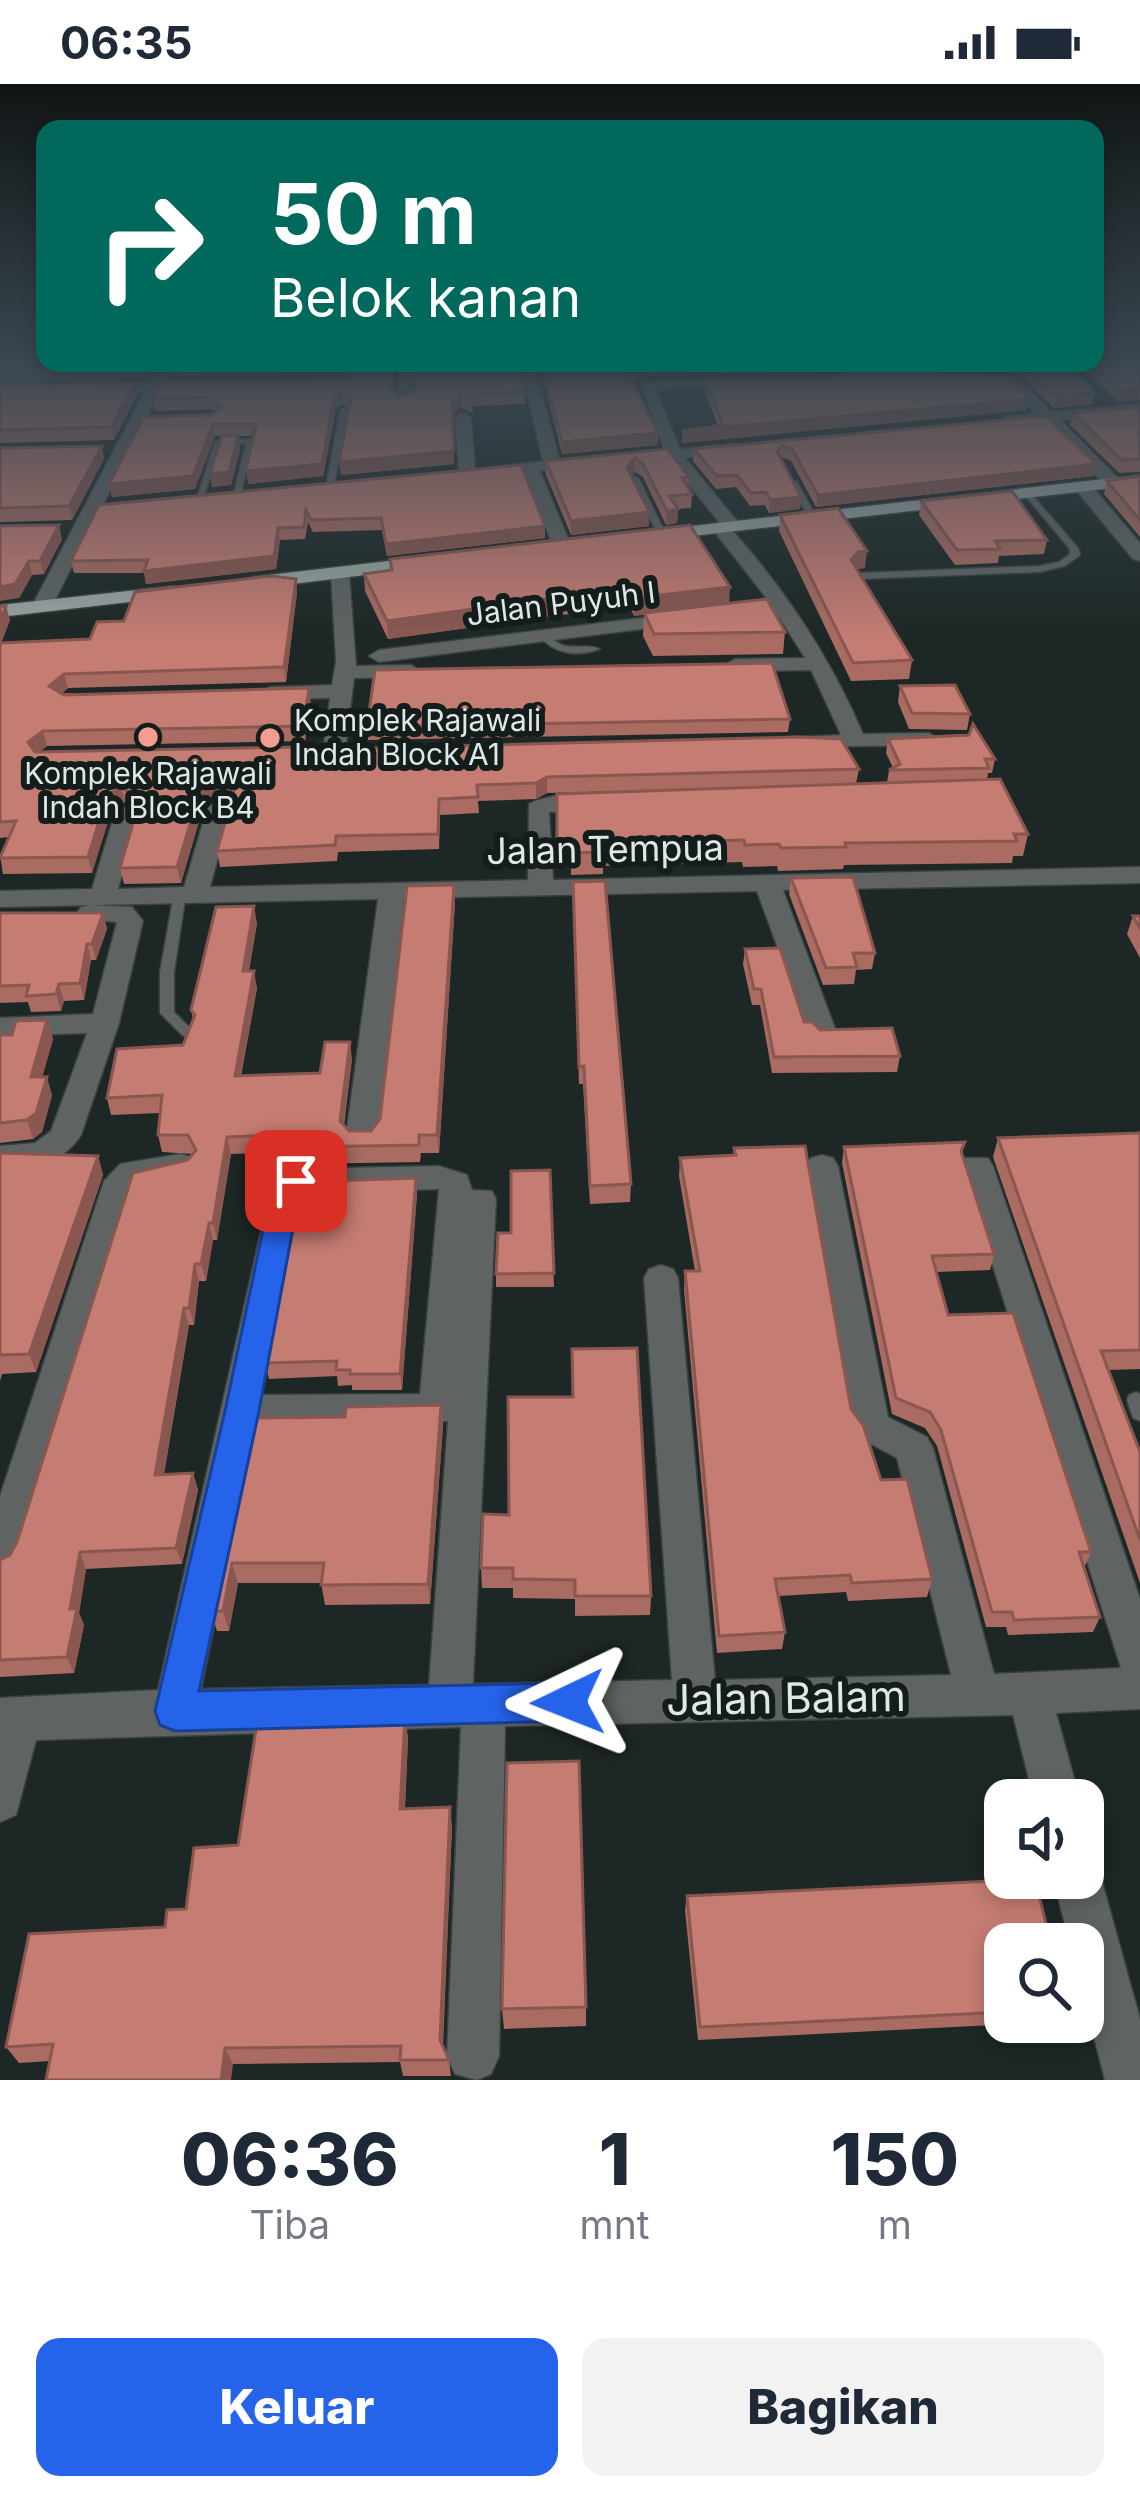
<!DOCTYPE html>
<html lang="id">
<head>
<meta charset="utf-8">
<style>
  :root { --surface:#fff; --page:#f2f2f3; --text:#1f2937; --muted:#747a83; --accent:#2563eb }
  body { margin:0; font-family:Inter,sans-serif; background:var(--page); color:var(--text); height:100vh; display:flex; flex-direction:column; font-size:45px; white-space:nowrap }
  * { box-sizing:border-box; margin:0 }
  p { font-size:39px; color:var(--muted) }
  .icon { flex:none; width:66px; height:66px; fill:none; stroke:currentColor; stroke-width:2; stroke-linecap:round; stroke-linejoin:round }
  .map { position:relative; height:1996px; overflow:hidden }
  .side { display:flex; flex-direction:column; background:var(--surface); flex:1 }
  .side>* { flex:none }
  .banner { position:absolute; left:36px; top:36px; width:1068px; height:252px; border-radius:24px; box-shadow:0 6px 18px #0003; background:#00695c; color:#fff; overflow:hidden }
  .tools { position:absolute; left:984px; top:1695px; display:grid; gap:24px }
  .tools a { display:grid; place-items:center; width:120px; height:120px; border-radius:24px; background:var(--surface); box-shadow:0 6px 18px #0003; font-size:60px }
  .pin { position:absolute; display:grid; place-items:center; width:102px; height:102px; color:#fff; margin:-51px; border-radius:24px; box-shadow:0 6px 18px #0006 }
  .me { position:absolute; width:132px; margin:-66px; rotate:268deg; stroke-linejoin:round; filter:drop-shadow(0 0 9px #0008) }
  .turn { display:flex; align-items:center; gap:42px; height:252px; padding:0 36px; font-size:54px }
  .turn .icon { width:156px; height:156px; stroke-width:2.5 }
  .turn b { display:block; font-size:84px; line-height:102px }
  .eta { display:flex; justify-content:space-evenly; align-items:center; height:204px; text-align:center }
  .eta b { font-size:72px; font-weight:800; line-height:84px }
  .cta { display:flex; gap:24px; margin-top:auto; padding:24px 36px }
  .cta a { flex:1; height:138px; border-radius:24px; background:var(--accent); color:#fff; font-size:48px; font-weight:800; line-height:138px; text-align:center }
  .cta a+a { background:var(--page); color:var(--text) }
  .status { display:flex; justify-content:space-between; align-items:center; height:84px; padding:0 60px; background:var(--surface); direction:ltr }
  .status svg { height:33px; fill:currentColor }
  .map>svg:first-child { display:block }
</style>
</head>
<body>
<div class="status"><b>06:35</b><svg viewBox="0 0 49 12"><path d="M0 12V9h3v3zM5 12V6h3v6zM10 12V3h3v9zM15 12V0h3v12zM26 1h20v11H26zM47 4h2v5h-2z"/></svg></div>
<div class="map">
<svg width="1140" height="1996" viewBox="0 0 1140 1996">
  <rect width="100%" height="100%" fill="#1d2725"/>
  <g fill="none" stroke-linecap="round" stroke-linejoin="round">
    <defs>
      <path id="lane" d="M344 324 348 326 334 402 330 405 326 402 340 326Z
        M254 355 240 414 233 412 246 360 221 361 203 415 196 417 215 357Z
        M635 392 639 395 666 451 665 453 658 451 631 395Z
        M790 396 797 398 816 432 815 434 808 432 789 398Z
        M1027 405 1078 464 1080 471 1065 482 1039 488 858 495 853 492 858 489 1039 482 1059 478 1070 470 1069 464 1024 410 1023 408Z
        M540 549H548C564 572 580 557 600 565 579 573 553 571 539 551Z
        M180 805 186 809 174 888V928L194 948 187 953 182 951 160 929V888L174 809Z
        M1136 1308 1140 1310V1337L1133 1334 1127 1316 1129 1311Z"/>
      <path id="street" d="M160 279H174L165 298H198L205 302 198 306 160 307 52 522 35 526 32 522 145 307H96L90 301H0V293L114 292 120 298H150Z
        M401 279H415L410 317 403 321 396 317Z
        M520 279H534L559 375 585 373 593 378 540 387 571 462 562 467 553 462 524 388 483 392 475 388 467 393 459 388 455 333 463 328 471 333 475 386 543 377Z
        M967 291 1016 293 1051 328 1140 320V330L1060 336 1119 395V403H1107L1044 338 1004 339V333L1035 329 1007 300 962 298Z
        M743 294 748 301 655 305 680 365 734 360 742 365 685 374 737 437 740 441 732 446C787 508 831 575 863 650L929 649 940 656 937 661 795 663V653L841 651 811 586 735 587 725 581 735 575 805 574 778 531 724 534V526L771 520 714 447 711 443 719 438 669 376 632 379 624 374 664 366 641 298Z
        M1076 398H1088L1140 459V477L1133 475 1076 406Z
        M340 483 349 489 356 582 411 581 421 587 411 593 354 594 345 668 334 675 323 668 330 614 270 615 259 609 270 603 332 601 336 577 331 489Z
        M683 529 693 535 690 539 379 578 369 572 379 566Z
        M221 711 233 718 210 803 528 796 529 720C549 710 591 705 609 719L605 724 549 728 553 796 1140 783V799L783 806 836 947 822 956 808 947 757 807 404 814 378 1052 373 1060H351L346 1052 378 815 0 823V807L92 805 115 729 127 722 139 729 118 805 184 803 209 718Z
        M90 821 132 823 143 837 119 939 81 1051C62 1081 32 1082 0 1084V1062L35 1059 51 1047 87 949 0 952V934L93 930 117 838 81 835 77 829 81 823Z
        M180 1070 191 1073 196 1081 191 1089 134 1103 20 1473 14 1486 0 1491V1412L104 1097 120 1080Z
        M822 1071 833 1074 838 1082 888 1333 927 1353 933 1364 994 1590 1121 1584 961 1082 966 1074H988L993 1082 1140 1515V1625L1056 1629 1080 1716H1034L1013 1631 505 1642 499 1972 491 1990 477 1996 455 1990 447 1972 461 1643 36 1656 16 1731 0 1738V1614L158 1606 271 1103 276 1095 296 1085 439 1082 467 1091 472 1106 492 1107 496 1115 473 1600 672 1596 644 1194 649 1185 661 1181 673 1185 678 1194 715 1596 951 1591 897 1374 858 1353 852 1342 806 1082 811 1074ZM439 1105 420 1310 261 1311 302 1109ZM448 1337 429 1601 201 1605 255 1342Z
        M1083 1773 1094 1777 1101 1794 1140 1935V1996H1105L1083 1910V1860H1070L1053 1794H1083Z"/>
      <path id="primary" d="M1140 391V401L657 456 648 451 657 446Z
        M431 472 438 474V482L252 505 242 499 252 493Z
        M174 502 184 508 181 512 0 533V521Z"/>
    </defs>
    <use href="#lane" stroke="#384240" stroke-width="3"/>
    <use href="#street" stroke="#384240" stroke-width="3"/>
    <use href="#primary" stroke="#384240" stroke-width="3"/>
    <use href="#lane" fill="#5f6463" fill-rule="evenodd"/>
    <use href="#street" fill="#5f6463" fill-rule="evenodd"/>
    <use href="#primary" fill="#9aa4a2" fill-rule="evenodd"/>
  </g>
  <path fill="#a96b62" d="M0 277 45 279H155L148 293 0 295Z
    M1140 277V316L1119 318 1078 279Z
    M396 279 393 307 400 313 525 308V320L472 322 473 329 461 324 453 329 454 380 341 391 339 378 349 325 342 320 336 325 323 392 248 400 253 352H238L240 365 231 401 212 403 222 352H215L195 405 112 413 109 400 216 328 212 325 155 327 153 315 345 296 349 292 346 290 172 292 170 281Z
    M539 279H1067L1092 320 1054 324 1015 287H943L941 291 1026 326 682 359V347L718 342 705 308 706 296 845 292 848 289 844 286 646 292 632 298 658 361 562 370Z
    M0 300 137 311 114 356 0 359Z
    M1140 323V388L1119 389 1070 341 1073 329Z
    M1046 332 1094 392 816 423 791 377 781 373 801 413 800 425 769 429 765 421 750 422 736 403 716 405 693 377 694 365Z
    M102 362 104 375 72 436 0 438V364Z
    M667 365 689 393 688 405 692 410 691 424 678 425 677 439 666 441 643 393 635 388 631 392 649 428V442L571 451 546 391V377Z
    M521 381 545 454 387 472 382 446 313 448 308 438 305 455 280 456 276 485 146 500 144 489H74L71 477Z
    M1140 392V453L1104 410 1107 397Z
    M921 417 1047 456 1044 470 999 472 998 479 955 481 919 431Z
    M780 431 865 484 856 485 912 576 909 595 851 597 779 447Z
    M0 442 62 455 44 490 32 491 19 514Z
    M390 475 729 520 785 548 783 570 653 572 643 552 644 530 634 532 631 525 559 531 388 555 365 507 364 490 390 486Z
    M297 508 286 598 68 604 62 609 311 619 305 657 47 662 39 668 300 666 859 685 856 700 887 699 889 686 893 684 886 669 888 655 995 675 992 689H988L987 696 1028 750 1023 772H1013L1012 779 844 781 843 785 778 787 777 782 743 783 742 778 603 782V790L571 791V783H557V710L760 703 547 709 536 715 478 717 479 729 440 731 439 765 338 768 337 777 220 783 217 767 231 715 219 707 205 717 181 799 124 800 120 784 137 726 125 718 111 728 92 789 3 790 0 771 8 753 0 754V522L10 536 1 559 90 555 124 537Z
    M900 602 970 630 967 646 909 645 898 618Z
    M790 635 788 648 368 656 367 643Z
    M791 794 875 869 872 885 856 886 854 900 823 901 789 810Z
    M573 798 631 1100 630 1118 590 1120 583 1000H579Z
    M454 801 455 818 439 1069H421L420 1078 303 1080 301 1068 231 1070 217 1156H213L206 1197H199L194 1241H189L164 1390 193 1389 198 1406 182 1480 86 1485 79 1529 84 1541 74 1589 0 1593V1476L10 1471 188 1076 193 1070 162 1068 158 1051 160 1029 111 1031 107 1014 183 961 193 935 191 926 257 839 249 887 257 904 241 992 320 989 352 975 344 1042 349 1047H371L380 1035Z
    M0 829H103L107 845 96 876H91L84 916 64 917 61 927 31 928 28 918 0 919Z
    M1133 832H1140V874L1127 850Z
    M745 865 804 938 820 946 900 972 897 988 772 989 760 921H752L743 880Z
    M47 936 53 955 42 993 52 1011 42 1048 33 1055 0 1059V951H12Z
    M1140 1049V1285L1108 1286 1140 1368V1499L993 1073 998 1054Z
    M965 1058 962 1070 994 1170 990 1186 936 1188 948 1231 1091 1468 1084 1484 1100 1533 1093 1548 1008 1551 1006 1543H986L937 1362 925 1344 892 1330 842 1079 844 1063Z
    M734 1064 851 1325 881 1396 932 1495 927 1513 848 1517 846 1508 779 1512 785 1548 782 1565 717 1569 684 1206 685 1187H695L679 1092 680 1074 733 1071Z
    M0 1069 98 1072 103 1091 36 1288 2 1290 0 1297Z
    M550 1086 554 1203H496V1190Z
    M416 1094 417 1110 402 1306H352V1301L338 1302 337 1292 269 1295 265 1279Z
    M441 1321 443 1342 430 1520 325 1521 321 1499H238L229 1547H217L211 1527 252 1334 345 1333Z
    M483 1430 651 1512 650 1531 575 1532V1515L513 1514V1504H482L481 1484Z
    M405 1634 408 1654 405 1725 452 1742 443 1963 449 1976 451 1992H403L400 1978 233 1980 50 1977 19 1979 6 1963 165 1843 186 1825 238 1761Z
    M687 1812 1005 1860V1938H1054L698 1956 685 1826Z
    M586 1923V1942L504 1945 502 1925Z"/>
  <path fill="#8a5750" d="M147 279H155L148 293 146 281Z
    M646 281V292L627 300V288Z
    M135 299 137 311 114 356 111 343Z
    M1140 304 1139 316 1119 318 1121 306Z
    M341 308 342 320 336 325 323 392 248 400 246 387Z
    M1095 309 1092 320 1054 324 1056 312Z
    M460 312 461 324 453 329 454 380 341 391 339 378Z
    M1029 315 1026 326 682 359V347Z
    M213 340 215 352 195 405 112 413 109 400Z
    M658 349V361L562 370V358Z
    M238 352 240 365 231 401 212 403 210 390Z
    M102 362 104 375 72 436 69 422Z
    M635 374V388L627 397V383Z
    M1096 380 1094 392 816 423 818 411Z
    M801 413 800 425 769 429 770 416Z
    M678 425 677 439 666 441 667 427Z
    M649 428V442L571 451V437Z
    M59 441 62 455 44 490 40 477Z
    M545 442V454L387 472 386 460Z
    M278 444 280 456 276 485 146 500 144 487Z
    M867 467 865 484 856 485 851 476 858 468Z
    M29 477 32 491 19 514 0 517V503Z
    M296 495 297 508 286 598 284 583Z
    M730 503 729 520 634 532 635 514Z
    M559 513V531L388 555 387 537Z
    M6 522 10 536 0 562V538Z
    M64 590 68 604 53 617 49 602Z
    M309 604 311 619 305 657 303 642Z
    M43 647 47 662 32 673 28 658Z
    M216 692 219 707 205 717 181 799 177 783 202 701Z
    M547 693V709L536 715V699Z
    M121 703 125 718 111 728 92 789 88 773 107 712Z
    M454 801 455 818 439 1069 437 1051Z
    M254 822 257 839 246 904 243 887Z
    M103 829 107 845 96 876 92 860Z
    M87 860 91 876 84 916 80 899Z
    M254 887 257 904 238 1009 235 992Z
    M59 900 64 917 61 927 56 910Z
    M47 936 53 955 37 1012 31 993Z
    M350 958 352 975 342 1054 340 1037Z
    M47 993 52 1011 42 1048 33 1055 27 1036Z
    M227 1053 231 1070 217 1156 213 1139Z
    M98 1072 103 1091 36 1288 29 1270Z
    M416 1094 417 1110 402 1306 400 1290Z
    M209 1139 213 1156 206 1197 201 1180Z
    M195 1180 199 1197 194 1241 189 1224Z
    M184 1224 189 1241 161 1408 155 1391Z
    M441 1321 443 1342 430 1520 428 1500Z
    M193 1389 198 1406 182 1480 176 1464Z
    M80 1468 86 1485 79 1529 84 1541 74 1589 67 1573 70 1525Z
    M232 1479 238 1499 229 1547 223 1527Z
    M405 1634 408 1654 404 1744 400 1725Z
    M450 1723 452 1742 442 1972 440 1956Z
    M225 1964 233 1980 231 1996H221Z"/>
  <path fill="#c57c72" stroke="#8a5750" stroke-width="3" d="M0 277H45V279H147L146 281 0 283Z
    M1095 277H1140V304L1121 306 1092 279Z
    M171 279H394L391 305 400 313 414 306 417 279H518L525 308 472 311V317L460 312 452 317 454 367 339 378 351 315 341 308 334 313 322 380 246 387 256 340H213L193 392 109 400 144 333 210 331 222 323 210 313 153 315 162 299 345 296 356 286 345 279 170 281Z
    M542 279H715L646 281 627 288 658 349 562 358Z
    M852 279H943L937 291 1006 292 1029 315 682 347 723 341 706 296 845 292 857 282Z
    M1020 279H1067L1095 309 1056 312Z
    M135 299 111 343 0 346V300Z
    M1140 323V375L1122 376 1073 329Z
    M1046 332 1096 380 818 411 792 365 782 361 777 367 801 413 770 416 766 408 751 409 737 391 717 392 694 365Z
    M222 352H238L229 388 210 390Z
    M102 362 69 422 0 424V364Z
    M667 365 689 393 682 394 692 410 669 412 678 425 667 427 643 380 635 374 627 383 649 428 571 437 546 377Z
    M521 381 545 442 386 460 381 434 311 436 306 426 304 443 278 444 274 472 144 487 148 476 71 477 99 421Z
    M1140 392V436L1107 397Z
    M1012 407 1047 456 995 457 1000 465 957 466 921 417Z
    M838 424 867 467 858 468 851 476 912 576 853 579 780 431Z
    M59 441 40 477H29L15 500 0 503V442Z
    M690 441 730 503 635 514 632 507 559 513 387 537 364 490 392 486 390 475Z
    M271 492 296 495 284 583 64 590 49 602 64 611 309 604 303 642 43 647 28 658 35 668 300 663 299 666 797 653 841 655 859 685 547 693 536 699 477 701 478 713 439 715 438 750 336 752 335 761 217 767 235 704 216 692 202 701 177 783 120 784 140 715 121 703 107 712 88 773 0 774 16 737 0 738V559L90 555 97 538 124 537 135 508Z
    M767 515 785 548 654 550 644 529Z
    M0 522H6L0 538Z
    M772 579 790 635 367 643 375 586Z
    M955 601 970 630 912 629 900 602Z
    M973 640 995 675H985L989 684 889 686 900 680 888 655 969 651Z
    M1000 695 1028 750H1014L1017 757 845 759 846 763 781 764 779 760 745 761 744 756 603 760V768L571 769V761H557V710Z
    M853 793 875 869H853L857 883 826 884 791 794Z
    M605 797 631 1100 590 1102 584 982 579 983 573 798Z
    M454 801 437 1051H419V1061L300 1063 302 1050 227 1053 213 1139H209L201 1180H195L189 1224H184L155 1391 193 1389 176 1464 80 1468 70 1525 77 1524 67 1573 0 1576V1476L10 1471 17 1458 133 1089 188 1076 196 1066 188 1051H158L162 1011 107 1014 117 965 183 961 195 931 191 926 216 823 254 822 243 887H254L235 992 320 989 325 958H350L340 1037 349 1047H371L380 1035 407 802Z
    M0 829H103L92 860H87L80 899 59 900 56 910 26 912 29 901 0 902Z
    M1133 832H1140V845Z
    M780 864 804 938H812L820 946 892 944 900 972 774 973 761 905H754L745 865Z
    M47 936 31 993H47L36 1029 27 1036 0 1039V951H12L16 937Z
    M1140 1049V1266L1101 1267 1140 1368V1456L998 1054Z
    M965 1058 961 1067 994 1170 932 1172 948 1231 1013 1229 1091 1468H1079L1100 1533 1014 1536 1012 1528H992L941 1346 930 1328 896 1314 844 1063Z
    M805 1062 851 1325 863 1341 881 1396 907 1395 932 1495 852 1499 850 1491 775 1495 785 1548 719 1552 685 1187H700L680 1074 736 1071 734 1064Z
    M0 1069 98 1072 29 1270 0 1271Z
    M550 1086 554 1189 496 1190 498 1149H511V1087Z
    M416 1094 400 1290H350V1286H336L337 1277 265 1279 303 1098Z
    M637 1264 651 1512H575V1496L513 1495V1484H481L483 1430 509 1431 508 1313H573L572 1265Z
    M441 1321 428 1500 321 1501 324 1479H232L223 1527H211L252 1334 345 1333 346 1323Z
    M258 1633 405 1634 400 1725 450 1723 440 1956 449 1976H400L401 1962 225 1964 221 1996H46L53 1960 6 1963 29 1850 165 1843 167 1826 186 1825 194 1764 238 1761Z
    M579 1677 586 1923 502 1925 507 1679Z
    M1035 1795 1051 1860H1005V1928L700 1943 687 1812Z"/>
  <linearGradient id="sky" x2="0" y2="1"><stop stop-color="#101514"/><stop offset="0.5" stop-color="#3a4751"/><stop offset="1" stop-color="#3a4751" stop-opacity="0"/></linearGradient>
  <rect width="1140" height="557" fill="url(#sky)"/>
  <path fill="#2563eb" stroke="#184099" stroke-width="3" d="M296 1086 311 1097 299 1112 259 1327 199 1607 568 1599 583 1604 588 1618 583 1632 568 1637 175 1647 160 1641 155 1627 225 1327 271 1108 286 1089Z"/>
  <g fill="#f59c91" stroke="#131d1b" stroke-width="4.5">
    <circle cx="148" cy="653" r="12"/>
    <circle cx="270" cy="654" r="12"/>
  </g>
  <g text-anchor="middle" stroke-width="12" stroke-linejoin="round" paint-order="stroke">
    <g font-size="30" fill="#e0e7e6" stroke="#131d1b">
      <text transform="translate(561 520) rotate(-7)" y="10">Jalan Puyuh I</text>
    </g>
    <g font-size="30" fill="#e0e7e6" stroke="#131d1b" text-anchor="start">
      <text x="294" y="647">Komplek Rajawali<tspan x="294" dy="34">Indah Block A1</tspan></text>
      <text x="148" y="700" text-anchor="middle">Komplek Rajawali<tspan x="148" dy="34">Indah Block B4</tspan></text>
    </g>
    <g font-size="36" fill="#e0e7e6" stroke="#131d1b">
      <text transform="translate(605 765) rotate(-1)" y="13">Jalan Tempua</text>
    </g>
    <g font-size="42" fill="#e0e7e6" stroke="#131d1b">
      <text transform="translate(786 1614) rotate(-1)" y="15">Jalan Balam</text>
    </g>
  </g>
</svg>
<div class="tools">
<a><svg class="icon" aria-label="sound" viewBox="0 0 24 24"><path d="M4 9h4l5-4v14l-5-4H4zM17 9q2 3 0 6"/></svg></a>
<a><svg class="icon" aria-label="search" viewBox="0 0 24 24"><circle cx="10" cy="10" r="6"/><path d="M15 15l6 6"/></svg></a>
</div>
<div class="pin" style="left:296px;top:1097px;background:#d93025"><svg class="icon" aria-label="arrive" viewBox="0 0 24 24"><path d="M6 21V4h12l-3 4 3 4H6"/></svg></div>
<svg class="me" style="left:568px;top:1618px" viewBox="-20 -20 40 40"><path d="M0-17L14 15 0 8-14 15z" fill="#2563eb" stroke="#fff" stroke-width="4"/></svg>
<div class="banner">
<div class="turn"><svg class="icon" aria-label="right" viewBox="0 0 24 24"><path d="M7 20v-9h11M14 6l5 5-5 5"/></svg><div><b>50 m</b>Belok kanan</div></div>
</div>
</div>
<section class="side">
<div class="eta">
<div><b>06:36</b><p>Tiba</p></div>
<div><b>1</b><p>mnt</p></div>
<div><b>150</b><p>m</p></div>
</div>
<div class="cta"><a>Keluar</a><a>Bagikan</a></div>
</section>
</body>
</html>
